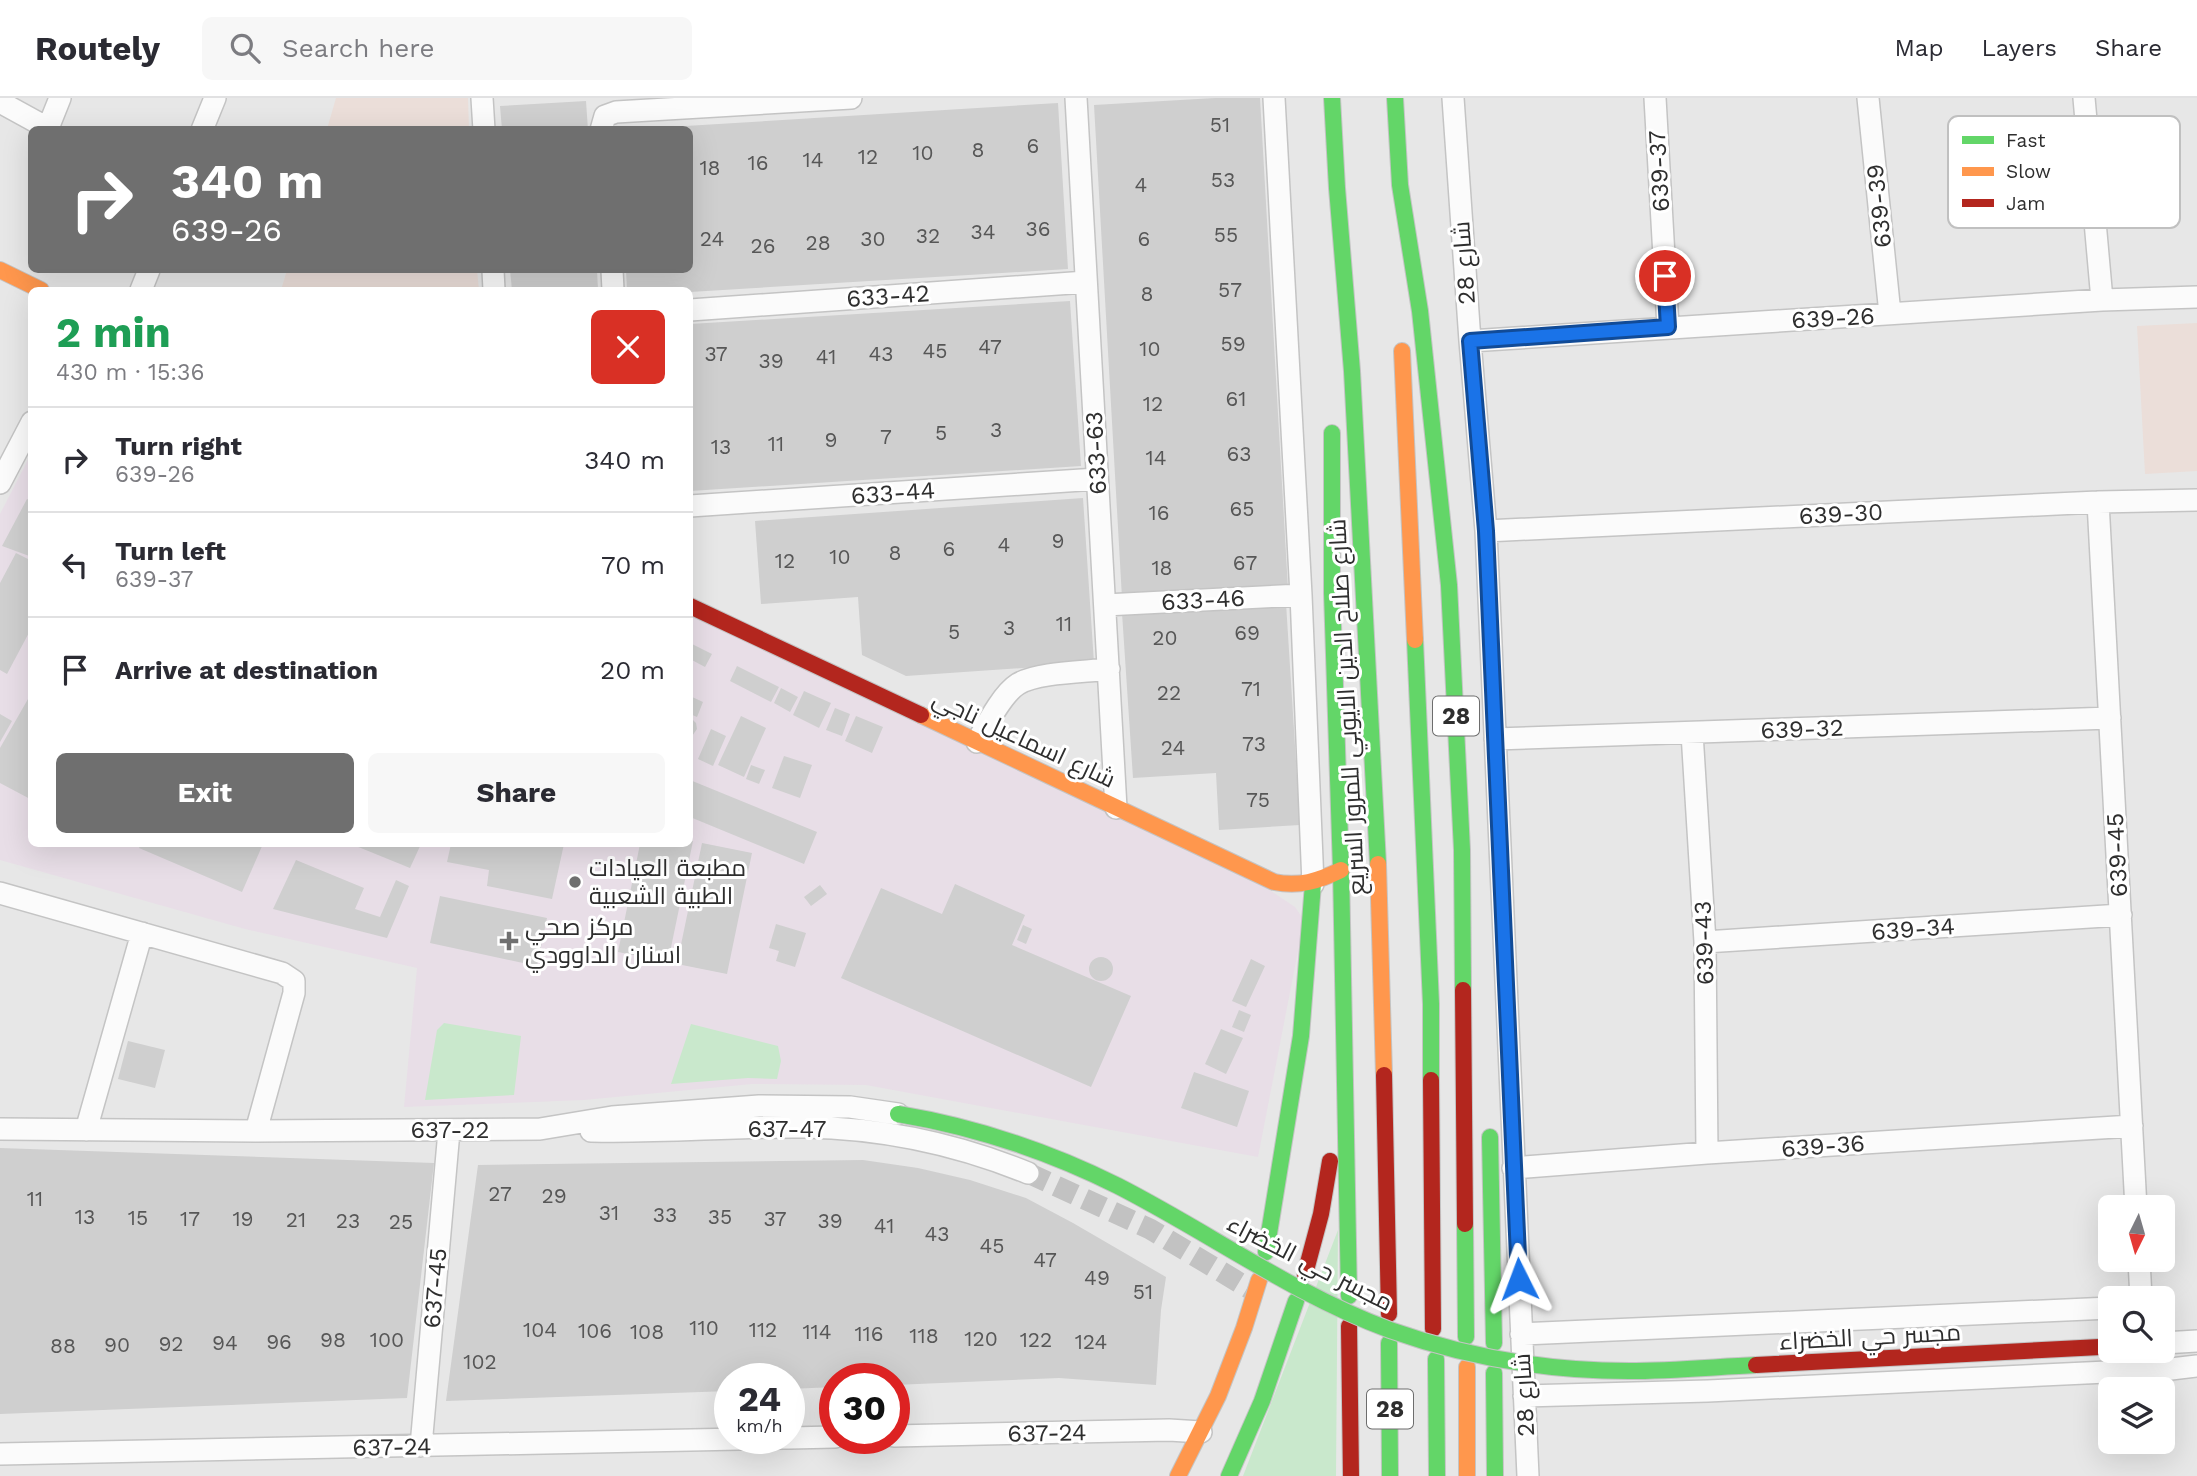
<!DOCTYPE html>
<html lang="en">
<head>
<meta charset="utf-8">
<style>
  :root { --surface:#fff; --page:#f7f7f7; --text:#2b2b33; --muted:#7c7c81; --line:#e1e1e2; --accent:#6f6f6f }
  body { margin:0; font-family:"Work Sans",Cairo,sans-serif; background:var(--page); color:var(--text); height:100vh; display:flex; flex-direction:column; font-size:26px; white-space:nowrap }
  * { box-sizing:border-box; margin:0 }
  p { font-size:23px; color:var(--muted) }
  .icon { flex:none; width:38px; height:38px; fill:none; stroke:currentColor; stroke-width:2; stroke-linecap:round; stroke-linejoin:round }
  .map { position:relative; flex:1; overflow:hidden }
  .side { position:absolute; left:28px; top:189px; width:665px; height:560px; display:flex; flex-direction:column; background:var(--surface); border-radius:10px; box-shadow:0 7px 28px #0002 }
  .side>* { flex:none }
  .guide { position:absolute; left:28px; top:28px; width:665px; height:147px; border-radius:10px; box-shadow:0 7px 28px #0002; background:#6f6f6f; color:#fff; overflow:hidden }
  .needle { width:46px; rotate:185deg }
  .tools { position:absolute; left:2098px; top:1097px; display:grid; gap:14px }
  .tools a { display:grid; place-items:center; width:77px; height:77px; border-radius:10px; background:var(--surface); box-shadow:0 7px 28px #0002; font-size:35px }
  .speed { position:absolute; left:714px; top:1265px; display:flex; gap:14px; font-size:35px; font-weight:700; text-align:center }
  .speed>* { display:grid; place-content:center; width:91px; height:91px; border-radius:50%; background:var(--surface); box-shadow:0 7px 28px #0002; line-height:1 }
  .speed small { font-size:18px; font-weight:400 }
  .speed .limit { border:10px solid #d22; background:#fff; color:#111 }
  .pin { position:absolute; display:grid; place-items:center; width:60px; height:60px; color:#fff; margin:-30px; border:4px solid #fff; border-radius:50%; box-shadow:0 2px 7px #0007 }
  .me { position:absolute; width:77px; margin:-38px; rotate:357deg; stroke-linejoin:round; filter:drop-shadow(0 0 5px #0008) }
  .turn { display:flex; align-items:center; gap:24px; height:147px; padding:0 28px; font-size:32px }
  .turn .icon { width:91px; height:91px; stroke-width:2.5 }
  .turn b { display:block; font-size:49px; line-height:60px }
  .round { display:grid; place-items:center; flex:none; width:74px; height:74px; border-radius:10px; background:var(--page) }
  .head { display:flex; align-items:center; justify-content:space-between; height:119px; padding:0 28px }
  h1 { font-size:42px; font-weight:700; line-height:52px; color:#1e9e55 }
  .action { display:flex; gap:14px; margin-top:auto; padding:14px 28px }
  .action a { flex:1; height:80px; border-radius:10px; background:var(--accent); color:#fff; font-size:28px; font-weight:700; line-height:80px; text-align:center }
  .action a+a { background:var(--page); color:var(--text) }
  ul { padding:0; list-style:none }
  li { display:flex; align-items:center; gap:21px; height:105px; padding:0 28px; border-top:2px solid var(--line) }
  li div { flex:1 }
  li b { display:block; font-size:26px }
  li em { font-style:normal }
  header { display:flex; align-items:center; gap:42px; box-sizing:border-box; height:98px; padding:0 35px; background:var(--surface); border-bottom:2px solid var(--line) }
  header strong { font-size:33px }
  nav { display:flex; gap:38px; margin-inline-start:auto; font-size:24px }
  .search { width:490px; height:63px; background:var(--page); display:flex; align-items:center; gap:18px; box-sizing:border-box; padding:0 24px; border-radius:10px; color:var(--muted); font-size:26px }
  .map>svg:first-child { display:block }
</style>
</head>
<body>
<header>
<strong>Routely</strong>
<div class="search"><svg class="icon" aria-label="search" viewBox="0 0 24 24"><circle cx="10" cy="10" r="6"/><path d="M15 15l6 6"/></svg>Search here</div>
<nav><a>Map</a><a>Layers</a><a>Share</a></nav>
</header>
<div class="map">
<svg width="2197" height="1378" viewBox="0 0 2197 1378">
  <rect width="100%" height="100%" fill="#e7e7e7"/>
  <path fill="#e8dee7" d="M31 356 32 746H690V516L1268 791 1295 809 1304 822 1258 1059 866 987 752 986 584 1002 404 1009 417 870 245 831 0 762V416Z"/>
  <path fill="#ebded9" d="M336 0H468L469 31H327Z
    M287 172H477L479 192H281Z
    M2197 225V373L2145 376 2137 228Z"/>
  <path fill="#c9e8cc" d="M444 925 521 938 514 997 425 1002 437 932Z
    M691 926 778 948 781 963 777 981 748 980 671 986Z
    M1338 1132 1336 1378H1243Z"/>
  <path fill="#cfcfcf" d="M1215 0H1260L1288 491 1122 500 1094 7Z
    M586 3 588 32H502L500 8Z
    M1058 5 1068 171 690 194V192H627L626 172H690V32H669V29Z
    M510 172H597L598 192H512Z
    M1070 203 1081 368 690 393V226Z
    M1083 400 1094 565 906 578 862 557 858 499 761 506 755 423Z
    M27 401 32 403V459L2 448Z
    M16 455 32 463V529L7 576 0 572V485Z
    M1286 505 1300 727 1219 732 1216 675 1133 680 1122 515Z
    M690 545 712 556 705 569 690 561Z
    M737 568 779 589 771 604 730 583Z
    M781 590 798 599 790 614 774 605Z
    M804 593 831 605 819 630 793 617Z
    M32 594V702L0 685V650Z
    M690 598 703 604 697 619 690 616Z
    M835 610 850 616 842 638 826 632Z
    M0 616 12 623 0 644Z
    M741 618 766 630 744 679 718 667Z
    M856 618 883 629 872 655 845 643Z
    M690 619 696 625 697 631 690 641Z
    M711 631 726 638 713 668 698 661Z
    M784 658 812 667 800 700 772 690Z
    M751 667 765 672 759 686 746 681Z
    M690 682 817 734 804 766 690 719Z
    M690 742 693 743 668 864 618 854 640 746H690Z
    M702 745 752 755 727 876 677 866Z
    M141 746H263L242 794 139 750Z
    M351 746H421L410 770Z
    M451 746H564L552 801 487 788 489 772 447 764Z
    M296 762 364 790 355 811 380 819 396 782 409 788 387 840 273 811Z
    M955 786 1025 817 1012 847 1131 898 1091 989 841 880 881 790 942 816Z
    M820 787 827 796 811 808 804 799Z
    M440 798 547 820 537 868 430 845Z
    M776 826 806 835 795 869 776 863 779 853 769 850Z
    M1023 827 1032 831 1026 846 1017 842Z
    M1089 871a12 12 0 1 1 24 0a12 12 0 1 1-24 0Z
    M1251 861 1265 868 1246 909 1232 903Z
    M1239 912 1251 917 1244 934 1232 929Z
    M1221 931 1243 940 1226 976 1205 966Z
    M128 943 165 952 155 990 118 981Z
    M1194 974 1249 993 1237 1029 1181 1010Z
    M0 1050 434 1065 407 1300 0 1316Z
    M863 1062 918 1070 970 1082 1026 1100 1073 1125 1166 1179 1161 1212 1156 1287 1059 1280 894 1287V1281H835V1289L789 1291V1281H730V1293L446 1303 478 1067Z"/>
  <g fill="none" stroke-linecap="round" stroke-linejoin="round">
    <path stroke="#c2c2c2" stroke-width="21" stroke-dasharray="21 10" stroke-linecap="butt" d="M1028 1075 1150 1131 1255 1194"/>
    <defs>
      <path id="street" d="M482 0 484 32
        M1076 0 1116 710
        M1274 0 1301 497 1313 786
        M1453 0 1470 243 1486 433 1528 1378
        M1655 0 1668 229
        M1868 0 1890 216
        M2084 0 2102 202
        M0 4 51 32
        M48 30 60 0
        M202 32 215 0
        M601 32 605 18 616 14 851 0
        M493 172 494 192
        M612 172 613 192
        M141 192 149 172
        M690 212 1086 184
        M1470 243 2102 202 2197 199
        M0 385 32 324
        M2098 404 2136 1110
        M690 408 1097 381
        M1486 433 2098 404 2197 402
        M1105 507 1301 497
        M1692 635 1705 844 1707 1055
        M1495 641 2110 620
        M977 644C986 628 1002 596 1018 586 1037 574 1085 574 1109 571
        M0 795 282 875 294 883V895L256 1033
        M1705 844 2121 817
        M0 1031 256 1033 540 1031 612 1019 759 1008 850 1009 898 1016
        M86 1032 142 835
        M591 1033C662 1035 733 1028 804 1029 881 1030 957 1046 1028 1075
        M1513 1070 1707 1055 2132 1028
        M2139 1162 2141 1200
        M1521 1236 2110 1210
        M2163 1245 2197 1243
        M1524 1298 1708 1293 2171 1271 2197 1268
        M894 1338 1169 1332 1201 1334
        M789 1340 835 1339
        M421 1348 449 1033
        M0 1356 784 1340"/>
      <path id="fast" d="M1332 0 1337 90 1352 273 1378 766
        M1395 0 1400 87 1420 213 1449 487 1462 752 1463 892
        M1332 335V495L1341 772 1349 1198
        M1415 542 1431 906V982
        M1490 1039 1494 1245
        M1465 1126 1466 1239
        M1266 1154 1301 938 1313 786
        M1389 1245 1390 1378
        M1436 1261 1437 1378
        M1494 1275 1495 1378
        M1229 1378 1262 1303 1296 1203"/>
      <path id="slow" d="M0 172 41 192
        M1402 253 1415 542
        M921 617 1274 784C1300 789 1318 783 1341 772
        M1378 766 1384 977
        M1467 1269V1378
        M1178 1378 1218 1298 1244 1230 1259 1182"/>
      <path id="jam" d="M690 508 921 617
        M1463 892 1465 1126
        M1384 977 1389 1216
        M1431 982 1433 1231
        M1305 1176 1321 1116 1330 1063
        M1349 1228 1351 1378"/>
    </defs>
    <use href="#street" stroke="#c4c4c4" stroke-width="24"/>
    <use href="#fast" stroke="#c4c4c4" stroke-width="18"/>
    <use href="#slow" stroke="#c4c4c4" stroke-width="18"/>
    <use href="#jam" stroke="#c4c4c4" stroke-width="18"/>
    <use href="#street" stroke="#fbfbfb" stroke-width="21"/>
    <use href="#fast" stroke="#63d668" stroke-width="16"/>
    <use href="#slow" stroke="#ff974d" stroke-width="16"/>
    <use href="#jam" stroke="#b3261e" stroke-width="16"/>
    <defs>
      <path id="fast-bridge" d="M898 1016C976 1029 1048 1053 1118 1088 1210 1135 1293 1196 1390 1232 1466 1259 1548 1273 1629 1273 1671 1273 1714 1269 1756 1267"/>
      <path id="jam-bridge" d="M1756 1267 2100 1249"/>
    </defs>
    <use href="#fast-bridge" stroke="#c4c4c4" stroke-width="18" stroke-linecap="butt"/>
    <use href="#jam-bridge" stroke="#c4c4c4" stroke-width="18" stroke-linecap="butt"/>
    <use href="#fast-bridge" stroke="#63d668" stroke-width="16"/>
    <use href="#jam-bridge" stroke="#b3261e" stroke-width="16"/>
  </g>
  <g fill="none" stroke-linecap="round" stroke-linejoin="round">
    <defs>
      <path id="route" d="M1519 1181 1486 433 1470 243 1668 229 1665 178"/>
    </defs>
    <use href="#route" stroke="#114b97" stroke-width="18"/>
    <use href="#route" stroke="#1a73e8" stroke-width="12"/>
  </g>
  <g fill="#6f6f6f" stroke="#fff" stroke-width="2.5">
    <circle cx="575" cy="784" r="7"/>
    <path d="M505.5 832.5h7v7h7v7h-7v7h-7v-7h-7v-7h7z"/>
  </g>
  <g text-anchor="middle" stroke-width="6" stroke-linejoin="round" paint-order="stroke">
    <g font-size="21" fill="#575757">
      <text x="1220" y="34">51</text>
      <text x="1033" y="55">6</text>
      <text x="978" y="59">8</text>
      <text x="923" y="62">10</text>
      <text x="868" y="66">12</text>
      <text x="813" y="69">14</text>
      <text x="758" y="72">16</text>
      <text x="710" y="77">18</text>
      <text x="1223" y="89">53</text>
      <text x="1141" y="94">4</text>
      <text x="1038" y="138">36</text>
      <text x="983" y="141">34</text>
      <text x="1226" y="144">55</text>
      <text x="928" y="145">32</text>
      <text x="712" y="148">24</text>
      <text x="873" y="148">30</text>
      <text x="1144" y="148">6</text>
      <text x="818" y="152">28</text>
      <text x="763" y="155">26</text>
      <text x="1230" y="199">57</text>
      <text x="1147" y="203">8</text>
      <text x="1233" y="253">59</text>
      <text x="990" y="256">47</text>
      <text x="1150" y="258">10</text>
      <text x="935" y="260">45</text>
      <text x="716" y="263">37</text>
      <text x="881" y="263">43</text>
      <text x="826" y="266">41</text>
      <text x="771" y="270">39</text>
      <text x="1236" y="308">61</text>
      <text x="1153" y="313">12</text>
      <text x="996" y="339">3</text>
      <text x="941" y="342">5</text>
      <text x="886" y="346">7</text>
      <text x="831" y="349">9</text>
      <text x="776" y="353">11</text>
      <text x="721" y="356">13</text>
      <text x="1239" y="363">63</text>
      <text x="1156" y="367">14</text>
      <text x="1242" y="418">65</text>
      <text x="1159" y="422">16</text>
      <text x="1058" y="450">9</text>
      <text x="1004" y="454">4</text>
      <text x="949" y="458">6</text>
      <text x="895" y="462">8</text>
      <text x="840" y="466">10</text>
      <text x="785" y="470">12</text>
      <text x="1245" y="472">67</text>
      <text x="1162" y="477">18</text>
      <text x="1064" y="533">11</text>
      <text x="1009" y="537">3</text>
      <text x="954" y="541">5</text>
      <text x="1247" y="542">69</text>
      <text x="1165" y="547">20</text>
      <text x="1251" y="598">71</text>
      <text x="1169" y="602">22</text>
      <text x="1254" y="653">73</text>
      <text x="1173" y="657">24</text>
      <text x="1258" y="709">75</text>
      <text x="500" y="1103">27</text>
      <text x="554" y="1105">29</text>
      <text x="35" y="1108">11</text>
      <text x="609" y="1122">31</text>
      <text x="665" y="1124">33</text>
      <text x="85" y="1126">13</text>
      <text x="720" y="1126">35</text>
      <text x="138" y="1127">15</text>
      <text x="190" y="1128">17</text>
      <text x="243" y="1128">19</text>
      <text x="775" y="1128">37</text>
      <text x="296" y="1129">21</text>
      <text x="348" y="1130">23</text>
      <text x="830" y="1130">39</text>
      <text x="401" y="1131">25</text>
      <text x="884" y="1135">41</text>
      <text x="937" y="1143">43</text>
      <text x="992" y="1155">45</text>
      <text x="1045" y="1169">47</text>
      <text x="1097" y="1187">49</text>
      <text x="1143" y="1201">51</text>
      <text x="704" y="1237">110</text>
      <text x="540" y="1239">104</text>
      <text x="763" y="1239">112</text>
      <text x="595" y="1240">106</text>
      <text x="647" y="1241">108</text>
      <text x="817" y="1241">114</text>
      <text x="869" y="1243">116</text>
      <text x="924" y="1245">118</text>
      <text x="981" y="1248">120</text>
      <text x="333" y="1249">98</text>
      <text x="387" y="1249">100</text>
      <text x="1036" y="1249">122</text>
      <text x="279" y="1251">96</text>
      <text x="1091" y="1251">124</text>
      <text x="225" y="1252">94</text>
      <text x="171" y="1253">92</text>
      <text x="117" y="1254">90</text>
      <text x="63" y="1255">88</text>
      <text x="480" y="1271">102</text>
    </g>
    <g fill="#fff" stroke="#6d6d6d" stroke-width="2">
      <rect x="1433" y="598.5" width="46" height="39" rx="5"/>
      <rect x="1367" y="1291.5" width="46" height="39" rx="5"/>
    </g>
    <g font-size="23" font-weight="bold" fill="#2e2e2e">
      <text x="1456" y="626">28</text>
      <text x="1390" y="1319">28</text>
    </g>
    <g font-size="24" fill="#2e2e2e" stroke="#fff">
      <text transform="translate(1659 73) rotate(-93)" y="8">639-37</text>
      <text transform="translate(1879 108) rotate(-96)" y="8">639-39</text>
      <text transform="translate(1464 165) rotate(-94)" y="8">شارع 28</text>
      <text transform="translate(888 198) rotate(-4)" y="8">633-42</text>
      <text transform="translate(1833 220) rotate(-3)" y="8">639-26</text>
      <text transform="translate(1096 355) rotate(-93)" y="8">633-63</text>
      <text transform="translate(893 395) rotate(-4)" y="8">633-44</text>
      <text transform="translate(1841 416) rotate(-3)" y="8">639-30</text>
      <text transform="translate(1203 502) rotate(-3)" y="8">633-46</text>
      <text transform="translate(1347 609) rotate(-93)" y="8">شارع صلاح الدين الايوبي للمرور السريع</text>
      <text transform="translate(1802 631) rotate(-2)" y="8">639-32</text>
      <text transform="translate(1024 641) rotate(25)" y="8">شارع اسماعيل ناجي</text>
      <text transform="translate(2117 757) rotate(-93)" y="8">639-45</text>
      <text transform="translate(1913 831) rotate(-4)" y="8">639-34</text>
      <text transform="translate(1704 845) rotate(-92)" y="8">639-43</text>
      <text x="787" y="1039">637-47</text>
      <text x="450" y="1040">637-22</text>
      <text transform="translate(1823 1048) rotate(-4)" y="8">639-36</text>
      <text transform="translate(1310 1165) rotate(27)" y="8">مجسر حي الخضراء</text>
      <text transform="translate(435 1190) rotate(-85)" y="8">637-45</text>
      <text transform="translate(1870 1239) rotate(-3)" y="8">مجسر حي الخضراء</text>
      <text transform="translate(1524 1297) rotate(-93)" y="8">شارع 28</text>
      <text transform="translate(1047 1335) rotate(-1)" y="8">637-24</text>
      <text transform="translate(392 1349) rotate(-1)" y="8">637-24</text>
    </g>
    <g font-size="24" fill="#2e2e2e" stroke="#fff" text-anchor="start">
      <text x="589" y="778">مطبعة العيادات<tspan x="589" dy="28">الطبية الشعبية</tspan></text>
      <text x="525" y="837">مركز صحي<tspan x="525" dy="28">اسنان الداوودي</tspan></text>
    </g>
  </g>
  <rect x="1948" y="18" width="232" height="112" rx="10" fill="#fff" stroke="#c0c0c0" stroke-width="2"/>
  <rect x="1962" y="38" width="32" height="8" fill="#63d668"/>
  <rect x="1962" y="69" width="32" height="9" fill="#ff974d"/>
  <rect x="1962" y="101" width="32" height="8" fill="#b3261e"/>
  <g font-size="19" fill="#2e2e2e">
    <text x="2006" y="49">Fast</text>
    <text x="2006" y="80">Slow</text>
    <text x="2006" y="112">Jam</text>
  </g>
</svg>
<div class="tools">
<a><svg class="needle" viewBox="-14 -14 28 28"><path d="M0-13l5 13h-10z" fill="#e53935"/><path d="M0 13l5-13h-10z" fill="#7c7c81"/></svg></a>
<a><svg class="icon" aria-label="search" viewBox="0 0 24 24"><circle cx="10" cy="10" r="6"/><path d="M15 15l6 6"/></svg></a>
<a><svg class="icon" aria-label="layers" viewBox="0 0 24 24"><path d="M12 4l9 5-9 5-9-5zM3 14l9 5 9-5"/></svg></a>
</div>
<div class="speed"><div>24<small>km/h</small></div><div class="limit">30</div></div>
<div class="pin" style="left:1665px;top:178px;background:#d93025"><svg class="icon" aria-label="arrive" viewBox="0 0 24 24"><path d="M6 21V4h12l-3 4 3 4H6"/></svg></div>
<svg class="me" style="left:1519px;top:1181px" viewBox="-20 -20 40 40"><path d="M0-17L14 15 0 8-14 15z" fill="#1a73e8" stroke="#fff" stroke-width="4"/></svg>
<div class="guide">
<div class="turn"><svg class="icon" aria-label="right" viewBox="0 0 24 24"><path d="M7 20v-9h11M14 6l5 5-5 5"/></svg><div><b>340 m</b>639-26</div></div>
</div>
<section class="side">
<div class="head"><div><h1>2 min</h1><p>430 m · 15:36</p></div><a class="round" style="background:#d93025;color:#fff"><svg class="icon" aria-label="close" viewBox="0 0 24 24"><path d="M6 6l12 12M18 6L6 18"/></svg></a></div>
<ul>
<li><svg class="icon" aria-label="right" viewBox="0 0 24 24"><path d="M7 20v-9h11M14 6l5 5-5 5"/></svg><div><b>Turn right</b><p>639-26</p></div><em>340 m</em></li>
<li><svg class="icon" aria-label="left" viewBox="0 0 24 24"><path d="M17 20v-9H6M10 6l-5 5 5 5"/></svg><div><b>Turn left</b><p>639-37</p></div><em>70 m</em></li>
<li><svg class="icon" aria-label="arrive" viewBox="0 0 24 24"><path d="M6 21V4h12l-3 4 3 4H6"/></svg><div><b>Arrive at destination</b></div><em>20 m</em></li>
</ul>
<div class="action"><a>Exit</a><a>Share</a></div>
</section>
</div>
</body>
</html>
